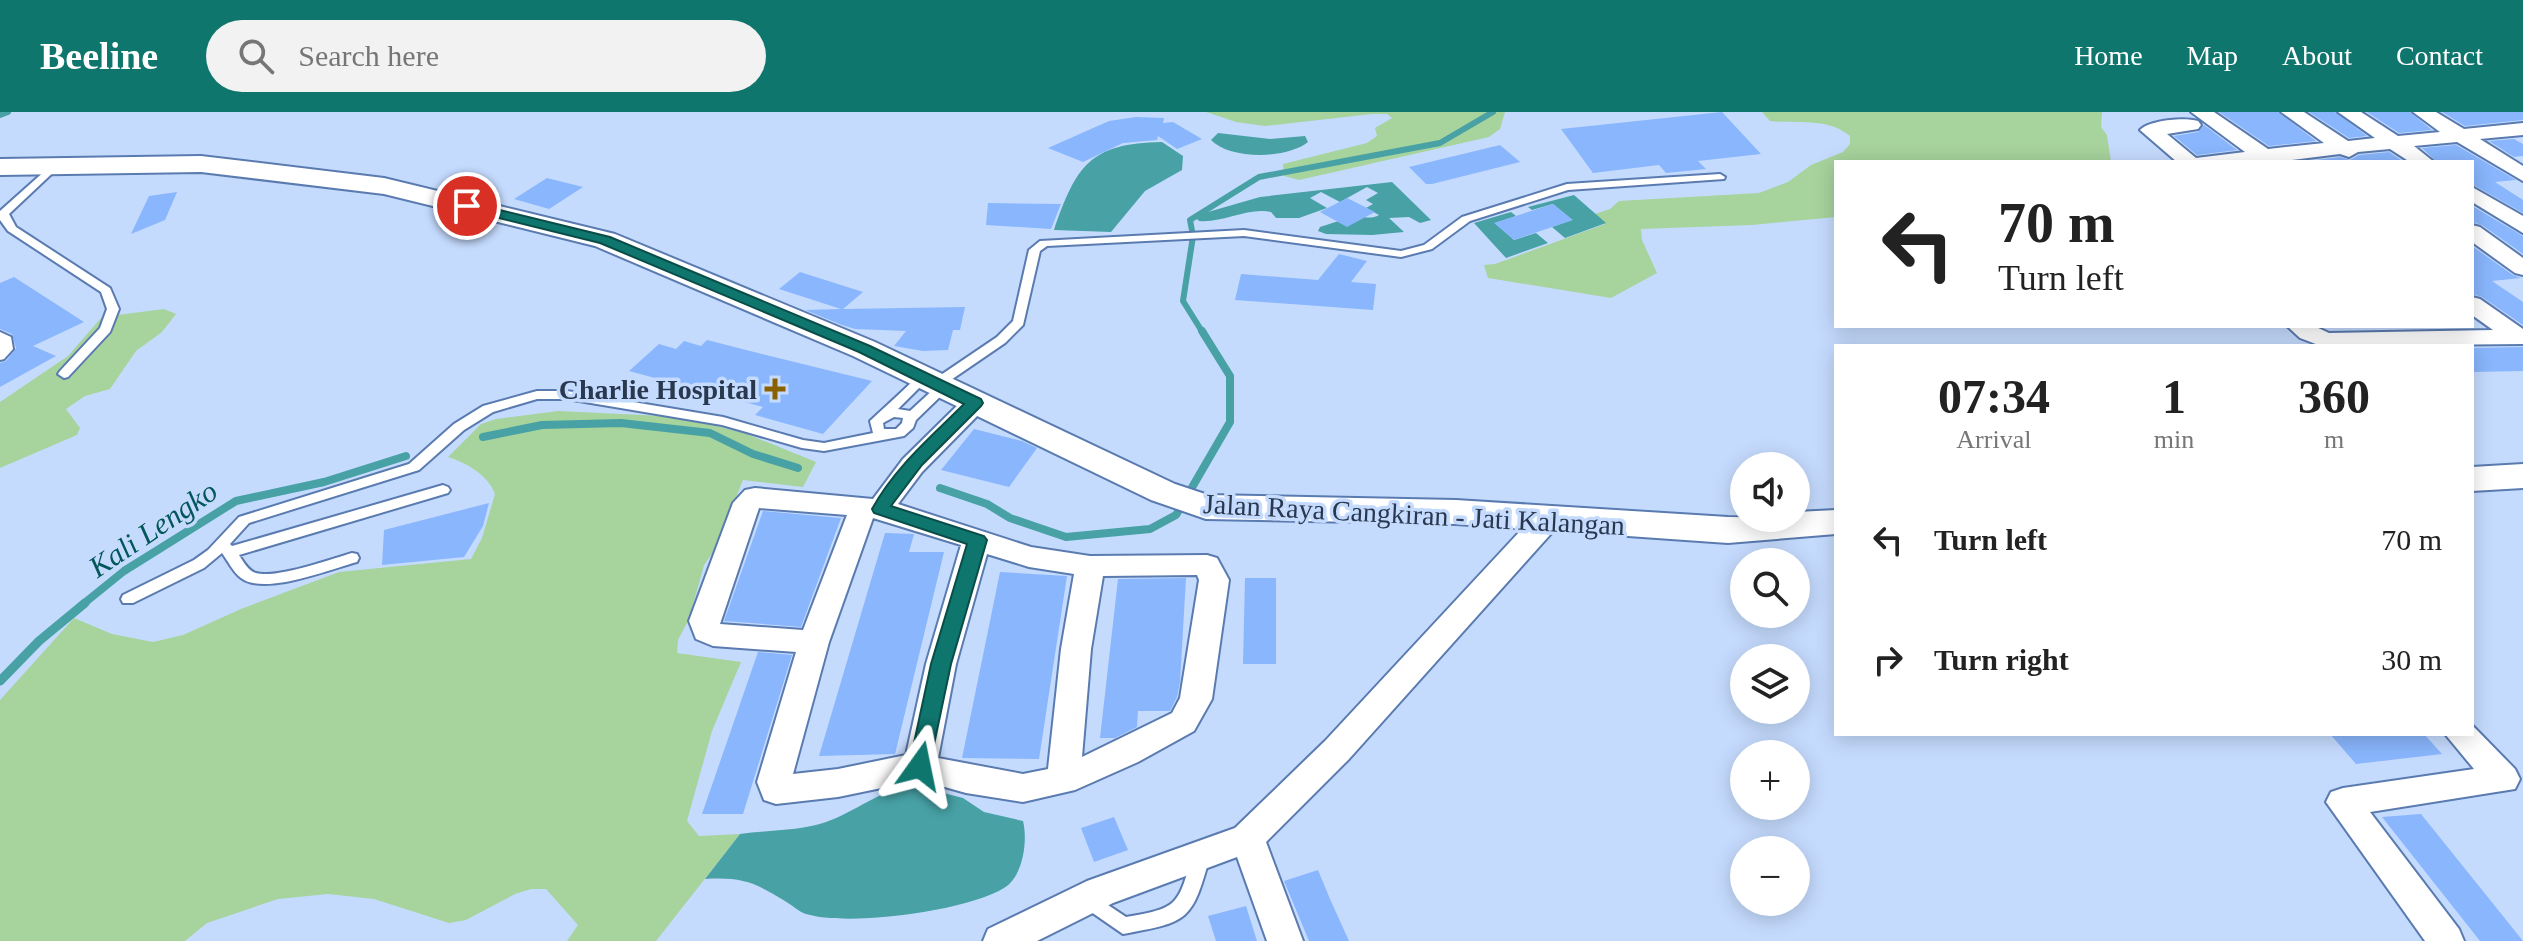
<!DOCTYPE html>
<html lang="en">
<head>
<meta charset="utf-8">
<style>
  :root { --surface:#fff; --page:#f2f2f2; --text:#222; --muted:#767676; --accent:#0f766e }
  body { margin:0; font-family:Georgia,serif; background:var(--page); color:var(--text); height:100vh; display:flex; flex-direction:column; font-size:30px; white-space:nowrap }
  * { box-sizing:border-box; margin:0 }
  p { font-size:26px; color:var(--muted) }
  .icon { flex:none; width:44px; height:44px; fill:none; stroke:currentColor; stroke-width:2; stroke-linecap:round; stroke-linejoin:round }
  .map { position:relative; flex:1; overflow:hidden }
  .side { position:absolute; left:1834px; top:232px; width:640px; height:392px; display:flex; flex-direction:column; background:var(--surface); border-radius:0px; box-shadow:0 4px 20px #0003 }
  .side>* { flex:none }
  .guide { position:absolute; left:1834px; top:48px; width:640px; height:168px; border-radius:0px; box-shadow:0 4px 20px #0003; background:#fff; color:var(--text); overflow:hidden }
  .controls { position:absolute; left:1730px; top:340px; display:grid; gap:16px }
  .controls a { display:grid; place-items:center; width:80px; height:80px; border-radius:50%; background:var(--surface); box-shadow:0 4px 20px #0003; font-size:40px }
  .pin { position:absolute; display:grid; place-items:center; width:68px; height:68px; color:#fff; margin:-34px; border:4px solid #fff; border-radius:50%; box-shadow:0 2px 8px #0007 }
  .me { position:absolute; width:88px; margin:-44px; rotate:12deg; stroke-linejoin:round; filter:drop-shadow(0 0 6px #0008) }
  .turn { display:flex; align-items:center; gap:28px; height:168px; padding:0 32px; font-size:36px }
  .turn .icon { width:104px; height:104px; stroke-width:2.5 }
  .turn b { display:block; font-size:56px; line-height:68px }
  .eta { display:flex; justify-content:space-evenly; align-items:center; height:136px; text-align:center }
  .eta b { font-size:48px; font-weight:700; line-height:56px }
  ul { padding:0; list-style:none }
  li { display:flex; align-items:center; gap:24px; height:120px; padding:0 32px }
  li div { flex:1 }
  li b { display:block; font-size:30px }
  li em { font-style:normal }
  header { display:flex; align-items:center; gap:48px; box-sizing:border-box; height:112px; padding:0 40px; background:var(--accent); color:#fff }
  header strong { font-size:38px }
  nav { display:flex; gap:44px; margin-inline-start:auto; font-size:28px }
  .search { width:560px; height:72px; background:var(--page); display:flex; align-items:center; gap:20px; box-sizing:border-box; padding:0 28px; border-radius:44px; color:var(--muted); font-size:30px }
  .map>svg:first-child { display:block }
</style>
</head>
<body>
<header>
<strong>Beeline</strong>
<div class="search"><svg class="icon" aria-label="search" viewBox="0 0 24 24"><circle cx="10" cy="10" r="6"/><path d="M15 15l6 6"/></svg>Search here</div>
<nav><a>Home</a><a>Map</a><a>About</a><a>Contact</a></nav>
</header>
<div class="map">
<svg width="2523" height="829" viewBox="0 0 2523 829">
  <rect width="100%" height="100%" fill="#c5dbfe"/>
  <path fill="#a7d39c" d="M1206 0H1505L1500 17 1489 25 1299 68 1284 64 1283 52 1367 31 1377 24 1375 16 1392 6 1387 2H1372L1265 14 1236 10Z
    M1762 0H2102L2101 15 2107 23 2111 50H1836V105L1752 113 1641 117 1642 128 1657 161 1611 186 1488 166 1484 153 1495 152 1605 112 1595 102 1610 97 1619 89 1759 81 1788 70 1811 53 1843 40 1850 32V24C1828 5 1797 12 1770 9Z
    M164 197 176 202 162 220 136 239 110 277 85 284 66 297 80 316 77 323 0 356V290L68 244 102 205Z
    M558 299 684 305 747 322 816 350 803 375 743 368 716 436 704 453 689 507 678 528 677 541 741 550 712 619 687 709 699 724 740 722 656 829H567L578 813 546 777H531L515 782 466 808 449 811 374 787 328 782 278 787 207 811 185 829H0V588L74 506 112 522 153 530 183 523 241 497 339 460 471 447 482 426 495 382C488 363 467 351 448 345L481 312 496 307Z"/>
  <path fill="#47a1a5" d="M1218 21 1270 27 1305 24 1308 30C1287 47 1230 48 1211 28Z
    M1162 30 1183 44 1182 58 1145 79 1111 120 1054 118C1076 54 1090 31 1162 30Z
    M1392 70 1431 108 1420 111 1409 105 1389 106 1404 120 1372 123 1326 122 1318 119 1320 115C1330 112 1343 107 1353 105 1364 104 1371 108 1379 103L1366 96 1373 92 1366 88 1378 81 1367 75 1340 90 1321 80 1310 86 1327 96 1299 106H1276L1271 100C1248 95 1224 111 1199 109L1194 104 1260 85Z
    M1574 83 1606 111 1565 126 1552 115 1572 108 1553 92 1532 98 1528 95Z
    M1511 100 1516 104 1495 111 1514 128 1536 121 1548 131 1506 146 1474 111Z
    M912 673 963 686 984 700 1023 709C1028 729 1023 765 1004 776 967 799 848 815 806 802 799 800 792 793 785 789 754 770 742 765 705 767L740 722C767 718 801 719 826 710 855 700 882 677 912 673Z"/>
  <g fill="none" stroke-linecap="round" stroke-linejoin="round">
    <path stroke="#47a1a5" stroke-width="6" d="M0 3 8 0
      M1203 221 1183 189 1193 124 1190 108 1259 65 1440 31 1493 0"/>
    <path stroke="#47a1a5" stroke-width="8" d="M483 325 542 313 621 311 710 321 753 342 798 356
      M940 376 987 392 1010 406 1066 425 1150 417 1176 403 1230 310V264L1202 219
      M82 493 124 459 236 389 324 370 406 344"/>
    <path stroke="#47a1a5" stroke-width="9" d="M0 569 39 529 85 491"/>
  </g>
  <path fill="#89b6fd" d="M1722 0 1761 42 1698 49 1706 57 1666 61 1659 53 1593 61 1561 17Z
    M2219 0H2278L2316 29 2269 34Z
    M2309 0H2335L2367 24 2349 26Z
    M2367 0H2410L2432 18 2399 21Z
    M2442 0H2523V8L2465 14Z
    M1136 5 1164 6 1163 11 1173 10 1202 27 1177 37 1158 24 1157 28 1123 31 1083 50 1048 36 1109 9Z
    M2204 13 2237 38 2197 43 2174 24 2198 20Z
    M2514 27 2523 32V44L2514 45 2489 29Z
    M1500 33 1520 50 1432 72H1426L1409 55Z
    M2456 33 2516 68 2495 70 2523 88V101L2472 72V49L2437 50 2422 36Z
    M2389 40 2404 50H2301L2340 45 2350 48 2359 43Z
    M547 66 583 75 549 97 514 87Z
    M177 80 165 108 131 122 149 84Z
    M1347 86 1375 100 1347 115 1320 100Z
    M988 91 1061 92 1051 117 986 113Z
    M1553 92 1573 108 1514 128 1494 111Z
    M2472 94 2523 124V142L2482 113 2472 110Z
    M2472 134 2513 163 2521 166 2492 169 2523 190V213L2482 185 2472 182Z
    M1339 142 1367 149 1351 170 1376 172 1373 198 1235 188 1241 162 1318 168Z
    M800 160 863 180 843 197 965 195 960 218H953L948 238 923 239 894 234 906 219 855 217 842 213 805 198 841 197 779 177Z
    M14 165 84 210 33 234 56 244 0 275V251L6 249 16 236 12 222 0 217V171Z
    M707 228 754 240 872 269 823 322 755 303 763 295 629 259 659 232 676 237 684 229 701 234Z
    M2523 235V259L2472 260V236Z
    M974 317 1022 329 1037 336 1009 375 941 358Z
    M489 391 483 414 464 445 382 453 384 418Z
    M763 399 841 406 801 515 724 509Z
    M885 421 914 422 909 440H944L895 642 819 644Z
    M1000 460 1067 464 1039 647 962 646Z
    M1186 466 1180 570 1177 585 1170 599H1138L1137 615 1115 626H1100L1118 467Z
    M1245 466H1276V552H1243Z
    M758 540 792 543 743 702H702Z
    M2330 622H2424L2442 642 2356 652Z
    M2421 702 2523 829H2480L2382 705Z
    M1114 705 1128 738 1094 750 1081 716Z
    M1318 758 1330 787 1349 829H1309L1284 769Z
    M1246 794 1257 829H1216L1208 804Z"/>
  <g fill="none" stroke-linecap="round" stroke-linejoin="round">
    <defs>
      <path id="service" d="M56 49 60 50V54L9 102 16 115 110 176 119 197 110 220 68 265 64 266 58 262 60 259 100 216 107 197 101 180 8 119 0 108V99Z
        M1720 62 1725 65 1724 67 1568 78 1470 109 1432 137 1401 145 1244 124 1047 134 1040 139 1023 213 1005 231 945 272 949 275 947 278 916 308 913 316 904 324 824 339 802 336 722 313 567 287H537L493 300 464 318 419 358 249 411 230 432 232 434 443 373 448 375 450 378 448 381 239 443C243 449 248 459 256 461 276 467 331 447 352 441L357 442 359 446 357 450C331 457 264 484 241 466 233 460 228 449 222 441L204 456 133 491H123L121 487 123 483 194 448 208 438 239 405 409 352 454 312 483 294 537 279H567L723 305 803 328 824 331 873 321 870 309C885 295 902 280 918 264H926L928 267 898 297 910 299 935 276 930 272 932 269 997 225 1013 209 1029 138 1040 129 1244 118 1401 139 1424 133 1462 105 1567 72ZM894 305 903 306 902 311 896 317H884L883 311Z
        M0 220 11 225 13 237 4 247 0 248Z
        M1201 736 1207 739 1210 744C1192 809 1189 810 1123 822L1081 793 1078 787 1081 781 1087 779 1126 805C1177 796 1178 795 1192 744L1195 739Z"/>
      <path id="minor" d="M2191 0H2214L2268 37 2324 31 2281 0H2304L2348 29 2375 26 2338 0H2361L2398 24 2440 20 2413 0H2436L2464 17 2523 11V23L2480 27 2523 54V69L2457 30 2414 34 2434 50H2410L2390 37 2358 40 2349 45 2340 42 2277 50H2177L2140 18C2150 8 2184 5 2198 9L2201 13 2198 17 2167 22 2196 46 2245 40Z
        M2472 75 2523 104V121L2472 90Z
        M2472 113 2480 115 2523 146V163L2515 161 2472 130Z
        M2472 185 2480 187 2523 217V232L2321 234 2300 226 2287 214H2314L2329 221 2493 218 2472 203Z
        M975 283 984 285 988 291 984 297 922 360 898 392 1031 435 1090 444 1207 443 1217 446 1229 468 1212 587 1194 619 1138 650 1075 678 1023 690 966 681 920 668 838 685 776 692 764 688 757 670 796 540 713 534 696 527 689 509 733 391 745 378 755 376 873 387 903 347 966 285ZM759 396 847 403 803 518 720 512ZM873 406 961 433 926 552 906 643 838 657 793 662 829 530ZM987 442 1029 455 1074 462 1061 537 1048 657 1023 662 938 646 956 552ZM1197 463 1199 468 1180 586 1172 601 1082 645 1091 537 1103 464Z
        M1547 398 1557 401 1561 408 1557 415 1349 647 1266 730 1303 829H1267L1237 745 1113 791 1037 829H983L988 817 1087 769 1235 716 1325 629 1537 401Z
        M2472 613 2515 657 2520 667 2515 677 2370 700 2459 817 2464 829H2425L2326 690 2331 680 2343 676 2474 657 2445 622H2472Z"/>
      <path id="tertiary" d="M201 44 384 66 615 122 875 230 1175 372 1208 383 1456 388 1728 405 1796 406V400L1836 398V422L1728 431 1456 412 1206 407 1151 388 853 244 595 134 384 82 201 60 0 63V47Z
        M2523 352V376L2472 379V355Z"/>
    </defs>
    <use href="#service" stroke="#5a7bb0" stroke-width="4"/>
    <use href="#minor" stroke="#5a7bb0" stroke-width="4"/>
    <use href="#tertiary" stroke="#5a7bb0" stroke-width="4"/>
    <use href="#service" fill="#fff" fill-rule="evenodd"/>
    <use href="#minor" fill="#fff" fill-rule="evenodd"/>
    <use href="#tertiary" fill="#fff" fill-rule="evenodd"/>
  </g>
  <path fill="#0f766e" stroke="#0a4d48" stroke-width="2" d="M467 90 610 125 870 234 981 287 983 291 981 294 922 353 891 394 984 424 987 428 951 552 928 661 920 663 913 661 909 654 931 552 967 432 874 401 872 397C895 355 931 325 964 292L859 240 600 131 462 97V91Z"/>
  <path fill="#8a6100" stroke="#c5dbfe" stroke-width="3" d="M771 265h8v8h8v8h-8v8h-8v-8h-8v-8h8z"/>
  <g text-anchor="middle" stroke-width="7" stroke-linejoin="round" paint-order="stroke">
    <g font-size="28" font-weight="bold" fill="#29384f" stroke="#c5dbfe" text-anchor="end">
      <text x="757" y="287">Charlie Hospital</text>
    </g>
    <g font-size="28" fill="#29384f" stroke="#c5dbfe">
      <text transform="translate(1414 402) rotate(3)" y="10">Jalan Raya Cangkiran - Jati Kalangan</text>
    </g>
    <g font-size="30" font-style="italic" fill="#035659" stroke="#c5dbfe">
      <text transform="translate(153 417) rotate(-34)" y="10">Kali Lengko</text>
    </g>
  </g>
</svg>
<div class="controls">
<a><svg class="icon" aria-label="sound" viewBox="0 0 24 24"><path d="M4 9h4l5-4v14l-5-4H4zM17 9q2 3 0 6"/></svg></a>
<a><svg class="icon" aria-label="search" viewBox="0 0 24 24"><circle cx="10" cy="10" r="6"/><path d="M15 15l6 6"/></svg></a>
<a><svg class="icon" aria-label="layers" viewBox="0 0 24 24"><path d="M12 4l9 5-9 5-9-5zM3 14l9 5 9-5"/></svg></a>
<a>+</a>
<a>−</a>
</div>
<div class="pin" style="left:467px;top:94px;background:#d93025"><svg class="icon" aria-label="arrive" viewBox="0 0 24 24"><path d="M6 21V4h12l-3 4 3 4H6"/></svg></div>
<svg class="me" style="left:920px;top:654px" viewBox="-20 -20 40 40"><path d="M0-17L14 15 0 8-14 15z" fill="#0f766e" stroke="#fff" stroke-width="4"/></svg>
<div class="guide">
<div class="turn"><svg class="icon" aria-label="left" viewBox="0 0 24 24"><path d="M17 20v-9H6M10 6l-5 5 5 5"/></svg><div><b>70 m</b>Turn left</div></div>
</div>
<section class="side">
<div class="eta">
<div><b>07:34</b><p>Arrival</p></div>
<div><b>1</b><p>min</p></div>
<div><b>360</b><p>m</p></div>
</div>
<ul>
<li><svg class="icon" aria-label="left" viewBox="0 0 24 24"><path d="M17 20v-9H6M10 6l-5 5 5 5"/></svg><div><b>Turn left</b></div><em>70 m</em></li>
<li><svg class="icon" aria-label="right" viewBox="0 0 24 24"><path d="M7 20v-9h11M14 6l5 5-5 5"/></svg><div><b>Turn right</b></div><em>30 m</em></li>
</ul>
</section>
</div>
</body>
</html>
